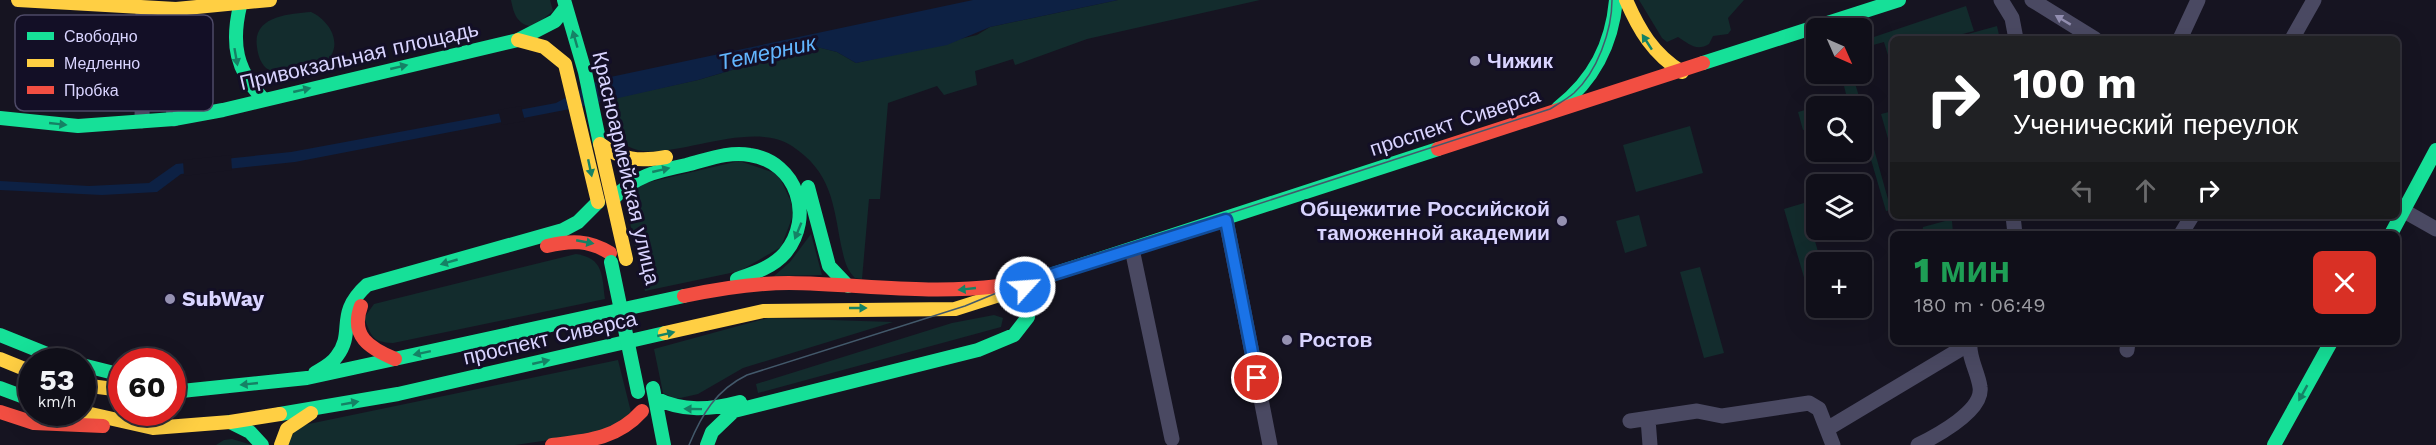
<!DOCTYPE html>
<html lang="ru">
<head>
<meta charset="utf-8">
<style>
  :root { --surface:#100f19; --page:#191822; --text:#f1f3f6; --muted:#9c9ca2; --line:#302f38 }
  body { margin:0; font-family:"Work Sans",sans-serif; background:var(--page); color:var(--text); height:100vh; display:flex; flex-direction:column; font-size:22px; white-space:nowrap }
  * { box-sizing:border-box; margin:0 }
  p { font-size:20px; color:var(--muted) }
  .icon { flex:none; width:33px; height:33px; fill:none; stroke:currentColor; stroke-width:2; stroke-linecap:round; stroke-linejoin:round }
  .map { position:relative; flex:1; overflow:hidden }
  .sheet { position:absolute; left:1890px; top:231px; width:510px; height:114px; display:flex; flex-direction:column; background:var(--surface); border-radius:9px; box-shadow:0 6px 24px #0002,0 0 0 2px var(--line) }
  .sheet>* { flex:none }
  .banner { position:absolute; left:1890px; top:36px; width:510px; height:183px; border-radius:9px; box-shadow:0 6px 24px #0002,0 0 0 2px var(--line); background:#202124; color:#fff; overflow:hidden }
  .needle { width:39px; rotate:135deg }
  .tools { position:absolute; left:1806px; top:18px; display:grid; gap:12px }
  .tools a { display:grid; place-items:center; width:66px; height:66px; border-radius:9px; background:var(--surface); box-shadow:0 6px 24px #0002,0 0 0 2px var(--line); font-size:30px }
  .speed { position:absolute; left:18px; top:348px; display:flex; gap:12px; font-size:30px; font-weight:700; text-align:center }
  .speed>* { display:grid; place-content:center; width:78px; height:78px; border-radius:50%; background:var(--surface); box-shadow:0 6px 24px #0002,0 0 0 2px var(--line); line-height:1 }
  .speed small { font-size:15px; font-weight:400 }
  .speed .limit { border:9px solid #d22; background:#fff; color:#111 }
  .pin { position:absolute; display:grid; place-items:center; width:51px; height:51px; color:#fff; margin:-26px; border:3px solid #fff; border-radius:50%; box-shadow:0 2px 6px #0007 }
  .me { position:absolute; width:66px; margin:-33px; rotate:64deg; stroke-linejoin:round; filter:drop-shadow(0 0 4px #0008) }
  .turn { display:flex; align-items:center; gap:21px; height:126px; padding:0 24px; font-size:27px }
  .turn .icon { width:78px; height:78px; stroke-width:2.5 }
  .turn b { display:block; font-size:42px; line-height:51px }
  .lanes { display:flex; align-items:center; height:57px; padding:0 24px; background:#0003; justify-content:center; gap:30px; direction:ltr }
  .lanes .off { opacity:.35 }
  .round { display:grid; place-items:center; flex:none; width:63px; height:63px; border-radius:9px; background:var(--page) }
  .summary { display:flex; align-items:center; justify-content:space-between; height:102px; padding:0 24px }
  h1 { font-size:36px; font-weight:800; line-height:45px; color:#1e9e55 }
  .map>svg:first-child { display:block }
</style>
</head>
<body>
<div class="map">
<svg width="2436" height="445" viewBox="0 0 2436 445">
  <rect width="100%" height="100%" fill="#161421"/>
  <path fill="#132c2d" d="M511 0H550L553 11 533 27C517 24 514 15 511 0Z
    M1118 0H1260L1087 39 1015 65 1013 59 975 71 977 85 944 95 937 86 888 103 880 199H869L862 279 855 278C845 268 844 257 841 245 833 202 831 172 792 146 745 115 652 173 623 142 613 131 609 114 605 100L698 80 814 46 837 52 856 63 977 35 990 27Z
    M1639 0H1744L1728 18 1731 30 1728 34 1713 36 1709 44C1696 52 1688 43 1678 37L1667 42 1662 38Z
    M1966 6 1974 31 1959 35 1960 39H1893L1891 65 1884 42 1862 48V41Z
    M311 12C333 22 346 51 320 66 307 73 278 77 266 68 260 62 258 55 257 47 252 16 289 14 311 12Z
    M1997 26 1999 35 1984 39H1961V36Z
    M1854 80 1864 113 1862 114V106H1817L1847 98 1843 82Z
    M1816 107V127L1803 130 1798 112Z
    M1893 111V156L1881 114Z
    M1865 117 1891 210 1886 211 1862 129V118Z
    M1690 126 1703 173 1636 192 1623 145Z
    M739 161 778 174 795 210 781 247 740 271 645 291 626 205 632 193 641 184Z
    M1804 203 1821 262H1816V289L1808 291 1784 209Z
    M1639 215 1647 246 1625 253 1616 221Z
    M1949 220 1952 221 1953 234H1922L1923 227Z
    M811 234 822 275 774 276 790 262Z
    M576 254C604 258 602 276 605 299L393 343C371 342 372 336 364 318L374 304Z
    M1700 267 1724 353 1704 358 1680 272Z
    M994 315 1003 318 1001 327 758 393 756 384 952 323Z
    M768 318 893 322 743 368 698 394 676 399 663 393 654 349Z
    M618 360 631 412 612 431 515 445H285L299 426Z
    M232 439 252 445H216L224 440Z"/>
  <path fill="#0d2144" d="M973 0H1118L990 27 947 45 856 63 837 52 813 46 698 80 570 109 295 162 181 174 157 192 102 195 0 190V181L89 186 149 183 176 164 291 152 556 103 601 79Z"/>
  <path fill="#161421" d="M521 106 525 121 502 125 498 110Z
    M231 155 232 170 184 176 183 160Z"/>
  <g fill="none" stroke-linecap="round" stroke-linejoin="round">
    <path stroke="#4a4962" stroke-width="15" d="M2001 0 2012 18 2016 39
      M2032 0 2095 39
      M168 10 174 119
      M2180 39 2198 0
      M2292 39 2314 0
      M142 121 143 9
      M2397 207 2436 229
      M2013 216 2015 234
      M1226 220 1270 445
      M2181 234 2192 216
      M1132 249 1172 439
      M2127 350 2128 342
      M1648 419 1650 445
      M1630 421 1697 411 1722 416 1809 403 1819 409 1833 445
      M1827 429 1969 344
      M1918 445C1936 436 1984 411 1980 387 1978 372 1968 357 1970 342"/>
    <path stroke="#16e098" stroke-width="14" d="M564 0 585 72 600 144
      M240 6C231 44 236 70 263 99
      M1703 63 1899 0
      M1558 108C1594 80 1612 45 1616 0
      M0 118 78 126 174 119 223 110 518 40 555 21 566 7
      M808 187 829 266 848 286
      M613 199C634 176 657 171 686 165 707 160 728 151 750 155 797 162 815 217 785 253 773 267 754 273 737 279
      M2391 234 2436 150
      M996 296 1041 278 1438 149
      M0 335 67 362
      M82 365 122 375
      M315 373C323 368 332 364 337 356 356 331 334 315 367 285L563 230 578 222 598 202
      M0 388 32 400
      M653 388 664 445
      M172 392 307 378 684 296
      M655 398C683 412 710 410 740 402
      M280 414 398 394 665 333
      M230 422 250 432 262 445
      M707 445 712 432 734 411 978 350 1014 335 1028 317 1025 284
      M2274 445 2331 342"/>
    <path stroke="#ffcf43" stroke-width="14" d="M18 0 176 9 270 0
      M1626 0C1639 30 1653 54 1682 72
      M518 40 544 47 565 64 598 202
      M600 144C622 160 639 162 666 157
      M600 144 626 259
      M665 333 763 311 955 309 996 296
      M0 359 32 372
      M82 385 122 390
      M82 412 153 428 230 422 280 414
      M281 445 287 429 311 413"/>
    <path stroke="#f24e42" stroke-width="14" d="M1438 149 1703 63
      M547 246C571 240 589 240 610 253
      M684 296C717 289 755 283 789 283 861 284 926 295 999 286
      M361 306C350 336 369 348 395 359
      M0 412 34 423 103 426
      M552 445C587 441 617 439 642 411"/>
    <path stroke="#43596b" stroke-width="1.5" d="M689 445C702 414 716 390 747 375L965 306 1040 275 1550 109C1558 104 1567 99 1574 93 1597 72 1612 31 1612 0"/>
    <path stroke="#16e098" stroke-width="14" d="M611 262 638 392"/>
  </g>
  <defs><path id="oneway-solid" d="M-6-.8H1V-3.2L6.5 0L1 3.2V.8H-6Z" transform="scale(1.5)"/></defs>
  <use fill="#928eb0" href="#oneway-solid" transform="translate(2063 20) rotate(-149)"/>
  <g fill="#158265">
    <use href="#oneway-solid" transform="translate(575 39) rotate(-106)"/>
    <use href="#oneway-solid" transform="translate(1647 42) rotate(-123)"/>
    <use href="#oneway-solid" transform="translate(236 57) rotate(80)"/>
    <use href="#oneway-solid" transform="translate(399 67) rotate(-13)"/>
    <use href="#oneway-solid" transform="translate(302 90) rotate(-13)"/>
    <use href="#oneway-solid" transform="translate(58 124) rotate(6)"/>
    <use href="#oneway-solid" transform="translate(590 168) rotate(78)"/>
    <use href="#oneway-solid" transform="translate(661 170) rotate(-13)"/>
    <use href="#oneway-solid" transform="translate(798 231) rotate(112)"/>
    <use href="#oneway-solid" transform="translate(585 242) rotate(11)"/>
    <use href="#oneway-solid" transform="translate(449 262) rotate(164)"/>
    <use href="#oneway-solid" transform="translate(967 289) rotate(174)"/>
    <use href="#oneway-solid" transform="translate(858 308)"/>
    <use href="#oneway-solid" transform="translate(666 334) rotate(-13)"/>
    <use href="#oneway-solid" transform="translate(422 353) rotate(168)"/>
    <use href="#oneway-solid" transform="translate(541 362) rotate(-13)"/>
    <use href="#oneway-solid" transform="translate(249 384) rotate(174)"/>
    <use href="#oneway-solid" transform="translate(2303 393) rotate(119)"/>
    <use href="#oneway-solid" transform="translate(350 403) rotate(-10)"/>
    <use href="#oneway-solid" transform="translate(693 409) rotate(-179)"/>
  </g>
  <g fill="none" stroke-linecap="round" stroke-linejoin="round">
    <defs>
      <path id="route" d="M1025 287V284L1041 278 1226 220 1257 378"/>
    </defs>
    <use href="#route" stroke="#114b97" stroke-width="15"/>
    <use href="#route" stroke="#1a73e8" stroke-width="10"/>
  </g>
  <g fill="#9591b1" stroke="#130f26" stroke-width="2">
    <circle cx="1475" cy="61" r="6"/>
    <circle cx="1562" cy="221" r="6"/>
    <circle cx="170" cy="299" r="6"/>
    <circle cx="1287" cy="340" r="6"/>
  </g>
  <g text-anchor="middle" stroke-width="6" stroke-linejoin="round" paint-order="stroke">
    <g font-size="21" fill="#d9d4ff" stroke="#130f26">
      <text transform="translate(359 56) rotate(-13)" y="7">Привокзальная площадь</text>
      <text transform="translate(1455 122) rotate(-18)" y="7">проспект Сиверса</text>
      <text transform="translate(626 168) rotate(77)" y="7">Красноармейская улица</text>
      <text transform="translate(550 338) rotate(-13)" y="7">проспект Сиверса</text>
    </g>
    <g font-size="21" font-weight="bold" fill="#d9d4ff" stroke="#130f26" text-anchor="start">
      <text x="1487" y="68">Чижик</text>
      <text x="1550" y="216" text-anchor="end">Общежитие Российской<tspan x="1550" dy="24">таможенной академии</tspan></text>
      <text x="182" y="306">SubWay</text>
      <text x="1299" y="347">Ростов</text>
    </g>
    <g font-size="22" font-style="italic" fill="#62b6ff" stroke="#130f26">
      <text transform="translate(767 52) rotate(-12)" y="8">Темерник</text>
    </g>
  </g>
  <rect x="15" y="15" width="198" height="96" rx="9" fill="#130f26" stroke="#4e4a67" stroke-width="1.5"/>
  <rect x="27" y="32" width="27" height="8" fill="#16e098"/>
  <rect x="27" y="59" width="27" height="8" fill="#ffcf43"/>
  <rect x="27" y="86" width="27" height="8" fill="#f24e42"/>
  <g font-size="16" fill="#d9d4ff">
    <text x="64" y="42">Свободно</text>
    <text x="64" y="69">Медленно</text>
    <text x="64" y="96">Пробка</text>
  </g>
</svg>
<div class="tools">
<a><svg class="needle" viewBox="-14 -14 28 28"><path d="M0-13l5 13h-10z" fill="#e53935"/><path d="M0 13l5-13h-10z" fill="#9c9ca2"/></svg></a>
<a><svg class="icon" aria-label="search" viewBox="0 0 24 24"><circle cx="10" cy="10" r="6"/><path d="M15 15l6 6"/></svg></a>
<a><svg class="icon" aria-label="layers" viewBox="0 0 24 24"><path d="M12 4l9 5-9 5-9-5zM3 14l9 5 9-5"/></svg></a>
<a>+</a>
</div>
<div class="speed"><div>53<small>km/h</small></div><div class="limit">60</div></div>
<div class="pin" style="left:1257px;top:378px;background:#d93025"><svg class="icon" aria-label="arrive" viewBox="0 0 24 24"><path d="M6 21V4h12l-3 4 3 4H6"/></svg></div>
<svg class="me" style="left:1025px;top:287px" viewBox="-20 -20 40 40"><circle r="17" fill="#1a73e8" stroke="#fff" stroke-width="3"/><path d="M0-11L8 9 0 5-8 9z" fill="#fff"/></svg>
<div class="banner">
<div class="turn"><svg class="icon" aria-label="right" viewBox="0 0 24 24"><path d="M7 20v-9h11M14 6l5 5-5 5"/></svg><div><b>100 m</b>Ученический переулок</div></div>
<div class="lanes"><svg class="icon off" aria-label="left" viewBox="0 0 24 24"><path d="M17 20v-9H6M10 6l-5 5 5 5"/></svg><svg class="icon off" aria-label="ahead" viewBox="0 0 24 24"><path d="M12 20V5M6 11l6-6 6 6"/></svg><svg class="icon" aria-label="right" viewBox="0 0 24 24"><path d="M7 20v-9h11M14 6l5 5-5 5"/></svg></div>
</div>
<section class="sheet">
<div class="summary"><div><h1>1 мин</h1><p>180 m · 06:49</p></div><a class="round" style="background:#d93025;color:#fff"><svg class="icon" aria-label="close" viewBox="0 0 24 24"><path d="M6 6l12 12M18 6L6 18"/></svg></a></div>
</section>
</div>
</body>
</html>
